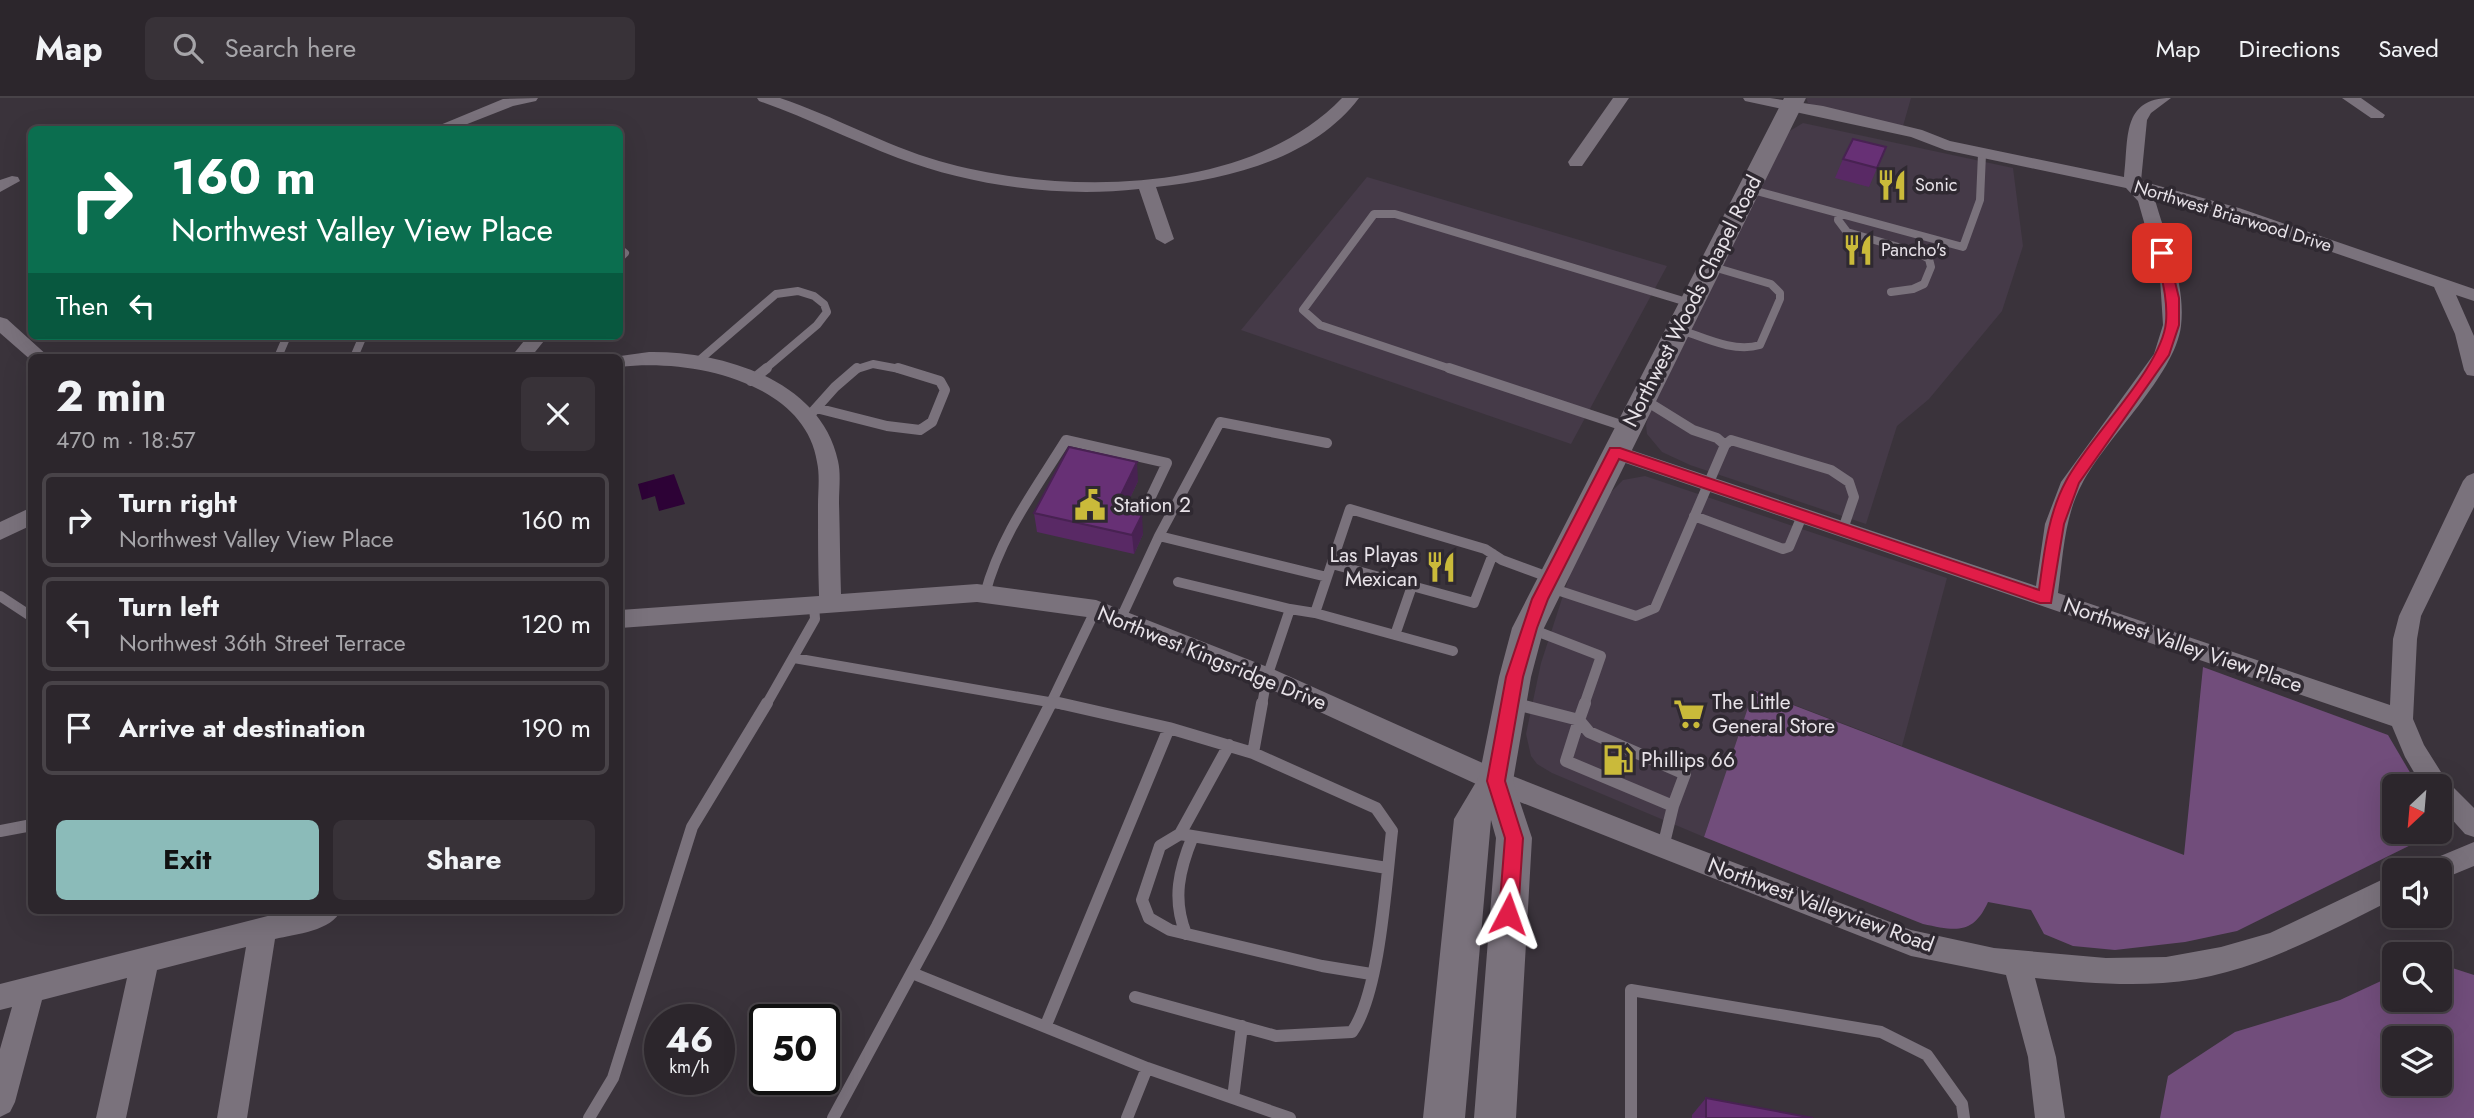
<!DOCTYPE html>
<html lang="en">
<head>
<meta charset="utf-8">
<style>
  :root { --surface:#2c262c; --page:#383238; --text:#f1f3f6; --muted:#a6a5a9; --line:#484348; --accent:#8bbbb9 }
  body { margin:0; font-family:Jost,sans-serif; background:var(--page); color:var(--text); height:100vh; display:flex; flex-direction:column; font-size:26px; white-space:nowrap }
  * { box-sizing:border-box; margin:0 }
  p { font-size:23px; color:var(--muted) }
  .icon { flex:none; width:38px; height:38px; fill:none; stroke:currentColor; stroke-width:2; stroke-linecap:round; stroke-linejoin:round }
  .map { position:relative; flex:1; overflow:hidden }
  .details { position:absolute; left:28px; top:256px; width:595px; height:560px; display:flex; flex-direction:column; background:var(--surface); border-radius:10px; box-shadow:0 7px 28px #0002,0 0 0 2px var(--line) }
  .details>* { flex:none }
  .banner { position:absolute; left:28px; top:28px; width:595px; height:214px; border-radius:10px; box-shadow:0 7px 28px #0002,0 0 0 2px var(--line); background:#0b6e4f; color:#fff; overflow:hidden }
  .needle { width:46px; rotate:206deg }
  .buttons { position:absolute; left:2382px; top:676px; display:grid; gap:14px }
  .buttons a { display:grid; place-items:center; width:70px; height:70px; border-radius:10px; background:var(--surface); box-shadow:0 7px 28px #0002,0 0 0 2px var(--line); font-size:35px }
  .speed { position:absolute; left:644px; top:906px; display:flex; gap:14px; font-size:35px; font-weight:700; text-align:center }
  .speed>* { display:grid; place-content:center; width:91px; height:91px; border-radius:50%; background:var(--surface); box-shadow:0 7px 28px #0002,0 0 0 2px var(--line); line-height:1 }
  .speed small { font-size:18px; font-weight:400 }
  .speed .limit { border:4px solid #111; border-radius:10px; background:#fff; color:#111 }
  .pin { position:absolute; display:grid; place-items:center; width:60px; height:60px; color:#fff; margin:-30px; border-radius:14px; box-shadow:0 4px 10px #0006 }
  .me { position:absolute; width:77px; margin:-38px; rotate:4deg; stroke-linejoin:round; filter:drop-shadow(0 0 5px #0008) }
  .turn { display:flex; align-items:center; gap:24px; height:147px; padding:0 28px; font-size:32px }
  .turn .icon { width:91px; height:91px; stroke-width:2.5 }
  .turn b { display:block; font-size:49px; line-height:60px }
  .then { display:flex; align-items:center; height:66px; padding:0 28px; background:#0003; gap:14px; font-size:26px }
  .round { display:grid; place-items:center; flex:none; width:74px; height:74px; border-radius:10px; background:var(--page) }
  .head { display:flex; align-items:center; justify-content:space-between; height:119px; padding:0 28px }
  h1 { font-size:42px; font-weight:700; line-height:52px }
  .cta { display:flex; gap:14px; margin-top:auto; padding:14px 28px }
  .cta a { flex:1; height:80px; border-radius:10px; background:var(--accent); color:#111; font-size:28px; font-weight:700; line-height:80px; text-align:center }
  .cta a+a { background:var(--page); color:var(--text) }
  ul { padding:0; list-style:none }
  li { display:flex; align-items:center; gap:21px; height:94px; margin:0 14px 10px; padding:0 14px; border:4px solid var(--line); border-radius:10px }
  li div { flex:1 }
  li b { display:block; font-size:26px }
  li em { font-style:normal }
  header { display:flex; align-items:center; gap:42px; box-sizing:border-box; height:98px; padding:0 35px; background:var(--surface); border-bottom:2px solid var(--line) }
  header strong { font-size:33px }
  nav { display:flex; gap:38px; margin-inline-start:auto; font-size:24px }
  .search { width:490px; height:63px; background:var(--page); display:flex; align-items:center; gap:18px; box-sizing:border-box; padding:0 24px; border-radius:10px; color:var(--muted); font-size:26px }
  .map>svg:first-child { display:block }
</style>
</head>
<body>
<header>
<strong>Map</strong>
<div class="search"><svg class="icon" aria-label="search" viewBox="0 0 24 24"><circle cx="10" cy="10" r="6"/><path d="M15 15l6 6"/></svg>Search here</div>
<nav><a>Map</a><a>Directions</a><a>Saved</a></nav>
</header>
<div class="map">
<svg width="2474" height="1020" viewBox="0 0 2474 1020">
  <rect width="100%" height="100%" fill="#3a333b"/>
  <path fill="#453a48" d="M1806 0H1911L1903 28 1815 8 1808 5Z
    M1803 25 2013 70 2023 148 2002 213 1929 301 1897 328 1866 426 1690 367 1662 354 1647 336 1646 327 1656 290 1788 34Z
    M1367 79 1667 168 1571 346 1241 232Z
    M1645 378 1947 480 1902 648 1755 592 1704 739 1552 675 1537 666 1531 658 1526 636 1541 565 1571 473 1610 395 1623 382Z"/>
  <path fill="#714d7b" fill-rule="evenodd" d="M2203 569 2388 637 2418 688H2394V733H2439L2237 833 2185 844 2115 852 2073 848 2044 836 2031 812 1988 804C1973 837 1956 833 1923 826L1704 739 1754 592 2184 757Z
    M2440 866 2474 877V1020H2160L2168 978 2235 934 2340 902 2394 877V901H2440ZM2394 940H2440V985H2394Z"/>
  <path fill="#2d0236" d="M674 376 685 406 659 413 655 398 642 402 638 386Z"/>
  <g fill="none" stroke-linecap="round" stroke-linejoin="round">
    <path stroke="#7a727c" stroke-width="8" d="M1749 91 1963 149 1980 102 1982 56
      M1839 116 1838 122 1847 134 1919 155 1929 161 1931 169 1924 186 1913 191 1891 194
      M620 151 625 155 620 160
      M1678 231C1703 239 1733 255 1760 247L1780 201V195L1771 186 1710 168
      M278 259 287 238
      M354 259 363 238
      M696 265 776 196 798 193 814 198 824 206 827 214 817 227 764 272
      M854 272 873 266 905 272
      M1454 272 1320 227 1303 212 1374 116H1395L1690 205"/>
    <path stroke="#7a727c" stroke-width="10" d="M1449 270 1627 329
      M751 283 767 270
      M1643 301 1693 332 1717 340 1725 347
      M816 310 887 328 920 332 932 324 945 292 940 283 898 270
      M809 318 835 289 857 270
      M1694 418 1783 451 1789 449 1802 418
      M1159 438 1220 324 1327 345
      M1332 466 1474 505 1493 456
      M1178 484 1290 511
      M1551 490 1636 518 1655 510 1725 347 1731 342 1831 372 1849 384 1854 399 1843 431
      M985 496C1000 438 1035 392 1066 342L1167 365 1148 405 1174 412
      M0 498 32 519
      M1121 520 1159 438 1327 479
      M1531 531 1601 558 1584 607
      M1395 537 1412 488
      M1453 553 1315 515 1350 411 1485 451 1502 462 1551 480
      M794 560 1066 607
      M1512 605 1518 607
      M766 607 815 521 814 508
      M1050 607 1096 511
      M1262 607 1267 579 1290 511 1315 515"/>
    <path stroke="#7a727c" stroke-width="12" d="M1059 605 1169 630 1253 655
      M1512 605 1579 622 1566 663 1673 708 1663 749
      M1585 605 1579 622 1589 634 1685 676 1673 708
      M1229 647 1180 736 1160 748 1142 802 1149 820 1170 832 1322 868 1371 876
      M0 733 32 727
      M1180 736 1387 770
      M1186 836C1172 801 1179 772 1193 738
      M912 875 1147 970 1290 1020
      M1135 899 1276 938 1352 934C1380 894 1386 784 1392 733L1376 710 1253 655 1262 605
      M1046 927 1169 630
      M1233 1000 1242 928
      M589 1020 613 980 692 729 767 605
      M833 1020 937 828 1051 605
      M1127 1020 1147 970
      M1631 1020V892L1881 934 1927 957 1962 1006 1964 1020"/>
    <path fill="#7a727c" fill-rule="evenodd" d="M538 0 536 3 513 8 452 32H428L503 1Z
      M757 0H780C834 18 884 47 939 63 1061 98 1248 98 1342 0H1359C1313 61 1228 81 1156 89L1174 141 1165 146 1156 141 1139 91C1060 100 972 88 898 60 851 42 807 20 759 3Z
      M1613 0H1629L1582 68H1570L1568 64Z
      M1743 0H1770L1823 8 1922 32 1950 43 2124 79C2129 41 2121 0 2171 0L2151 15 2147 22 2141 83 2239 110 2474 191V203L2456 197 2474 238V278L2467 277 2464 272 2455 236 2434 189 2227 118 2150 96 2155 102C2166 141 2186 186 2181 228 2175 277 2106 340 2082 386 2064 419 2063 459 2058 495L2390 607 2393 541 2399 518 2463 383 2467 378 2474 375V409L2421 518 2417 541 2413 621 2424 647 2446 682 2474 710V739L2465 736 2440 708V688H2422L2405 659 2392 628 1608 359 1605 354 1608 349 1615 347 1622 349 2036 488 2045 426 2061 384 2154 256 2163 227 2160 180 2138 103 2126 90 1945 52 1911 39 1745 3Z
      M2342 0H2361L2385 17 2383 20H2371Z
      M12 78 18 79 20 83 0 94V82Z
      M0 219 7 221 49 259H32V263L0 235Z
      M528 238H548L531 259H511Z
      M649 254C722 253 821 282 838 363 841 376 839 391 839 405 840 436 840 466 841 496L977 486 1096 502 1275 572 1505 675 1672 741 1911 832 1994 850 2106 860 2166 859 2221 849 2270 835 2394 776V801C2321 837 2246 880 2163 885 2120 888 2078 884 2035 880L2056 959 2065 1020H2035L2028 959 2006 877 1911 858 1654 757 1487 691 1259 586 1094 520 977 504 620 530V512L819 498C818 467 818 437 818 407 818 393 820 378 817 364 805 283 688 260 620 269V259H613Z
      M32 409V427L0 442V424Z
      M2474 744V768L2440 782V772H2422L2426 764Z
      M291 812H341C332 833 296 836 275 841L247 1020H217L246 849 157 872 126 1020H96L127 880 42 902 15 1004 10 1014 0 1019V951L12 909 0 912V886Z"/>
    <path fill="#7a727c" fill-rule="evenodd" d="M1784 0H1806L1544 530 1531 579 1513 683 1532 740 1516 1020H1474L1496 740 1491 722 1465 1020H1423L1454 721 1479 679 1499 579 1512 530Z"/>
  </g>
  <path fill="#592965" d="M1886 49 1869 89 1835 80 1843 61Z
    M1138 383 1124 413 1143 436 1134 456 1037 434 1034 415Z
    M1706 1000 1813 1020H1692V1017Z"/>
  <path fill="#482252" d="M1137 364 1138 383 1116 430 1114 411Z
    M1142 417 1143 436 1134 456 1132 437Z"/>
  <path fill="#673075" stroke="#482252" stroke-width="2" d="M1853 41 1886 49 1877 70 1843 61Z
    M1069 349 1137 364 1114 411 1142 417 1132 437 1034 415Z
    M1706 1000 1813 1020H1706Z"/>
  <path fill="#e11d48" stroke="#92132f" stroke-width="2" d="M2162 151 2168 155 2179 200V227L2169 257 2079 385 2064 426 2051 505H2040L1619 361 1548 501 1537 530 1523 579 1505 683 1523 740 1518 816 1515 823 1508 825 1502 823 1499 816 1505 740 1487 683 1506 579 1532 501 1610 350H1620L2039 492C2044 455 2048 416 2066 383 2089 339 2162 270 2166 224 2168 200 2161 178 2156 155Z"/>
  <defs>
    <symbol id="restaurant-bare" viewBox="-9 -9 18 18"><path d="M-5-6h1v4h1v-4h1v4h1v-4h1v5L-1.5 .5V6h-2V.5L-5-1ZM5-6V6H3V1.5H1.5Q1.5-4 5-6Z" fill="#caba3a" stroke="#2f2931" stroke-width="2.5" paint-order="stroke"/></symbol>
    <symbol id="civic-bare" viewBox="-9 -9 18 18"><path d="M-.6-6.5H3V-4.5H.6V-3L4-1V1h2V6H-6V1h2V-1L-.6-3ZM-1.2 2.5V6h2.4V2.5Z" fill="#caba3a" stroke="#2f2931" stroke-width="2.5" paint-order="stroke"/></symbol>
    <symbol id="supermarket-bare" viewBox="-9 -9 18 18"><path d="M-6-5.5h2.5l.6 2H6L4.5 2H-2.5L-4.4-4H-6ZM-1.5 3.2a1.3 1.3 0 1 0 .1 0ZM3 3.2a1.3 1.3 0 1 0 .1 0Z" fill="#caba3a" stroke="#2f2931" stroke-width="2.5" paint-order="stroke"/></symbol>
    <symbol id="fuel-bare" viewBox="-9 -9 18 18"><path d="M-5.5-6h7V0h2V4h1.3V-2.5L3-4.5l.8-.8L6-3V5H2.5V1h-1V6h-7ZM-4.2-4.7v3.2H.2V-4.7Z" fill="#caba3a" stroke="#2f2931" stroke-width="2.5" paint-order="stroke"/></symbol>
  </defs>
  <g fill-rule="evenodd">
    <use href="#restaurant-bare" x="1870" y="65" width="44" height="44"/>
    <use href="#restaurant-bare" x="1836" y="130" width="44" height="44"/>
    <use href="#civic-bare" x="1068" y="385" width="44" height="44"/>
    <use href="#restaurant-bare" x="1419" y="447" width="44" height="44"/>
    <use href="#supermarket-bare" x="1667" y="594" width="44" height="44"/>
    <use href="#fuel-bare" x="1596" y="640" width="44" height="44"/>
  </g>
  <g text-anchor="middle" stroke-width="7" stroke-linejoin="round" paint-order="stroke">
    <g font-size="18" fill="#e7e2e8" stroke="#2f2931" text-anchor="start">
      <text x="1915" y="93">Sonic</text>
      <text x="1881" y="158">Pancho's</text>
    </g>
    <g font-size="18" fill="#e7e2e8" stroke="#2f2931">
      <text transform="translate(2233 118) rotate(17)" y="6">Northwest Briarwood Drive</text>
    </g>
    <g font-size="21" fill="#e7e2e8" stroke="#2f2931">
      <text transform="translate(1692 203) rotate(-63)" y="7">Northwest Woods Chapel Road</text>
      <text transform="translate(2183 547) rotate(19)" y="7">Northwest Valley View Place</text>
      <text transform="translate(1212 560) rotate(22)" y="7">Northwest Kingsridge Drive</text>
      <text transform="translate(1821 807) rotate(20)" y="7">Northwest Valleyview Road</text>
    </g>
    <g font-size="21" fill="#e7e2e8" stroke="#2f2931" text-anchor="start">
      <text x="1113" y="414">Station 2</text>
      <text x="1418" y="464" text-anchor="end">Las Playas<tspan x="1418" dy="24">Mexican</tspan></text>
      <text x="1712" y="611">The Little<tspan x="1712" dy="24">General Store</tspan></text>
      <text x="1641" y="669">Phillips 66</text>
    </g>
  </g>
</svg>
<div class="buttons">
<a><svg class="needle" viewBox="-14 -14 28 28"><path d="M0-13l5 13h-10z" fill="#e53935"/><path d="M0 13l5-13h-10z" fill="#a6a5a9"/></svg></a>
<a><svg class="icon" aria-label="sound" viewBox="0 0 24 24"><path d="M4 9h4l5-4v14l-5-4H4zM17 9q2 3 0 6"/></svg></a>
<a><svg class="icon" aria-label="search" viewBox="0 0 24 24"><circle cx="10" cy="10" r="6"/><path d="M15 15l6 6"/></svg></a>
<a><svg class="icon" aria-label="layers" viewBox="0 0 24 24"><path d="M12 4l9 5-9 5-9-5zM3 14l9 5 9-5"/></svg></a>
</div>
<div class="speed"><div>46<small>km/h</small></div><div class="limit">50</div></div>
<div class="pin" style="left:2162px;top:155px;background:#d93025"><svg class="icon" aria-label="arrive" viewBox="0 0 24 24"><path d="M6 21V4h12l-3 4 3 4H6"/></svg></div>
<svg class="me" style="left:1508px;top:816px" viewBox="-20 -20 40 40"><path d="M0-17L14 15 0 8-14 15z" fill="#e11d48" stroke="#fff" stroke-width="4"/></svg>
<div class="banner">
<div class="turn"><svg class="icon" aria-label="right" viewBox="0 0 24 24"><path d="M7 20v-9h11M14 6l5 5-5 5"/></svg><div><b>160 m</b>Northwest Valley View Place</div></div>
<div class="then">Then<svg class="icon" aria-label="left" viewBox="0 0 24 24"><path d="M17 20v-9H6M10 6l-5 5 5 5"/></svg></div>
</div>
<section class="details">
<div class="head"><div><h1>2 min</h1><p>470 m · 18:57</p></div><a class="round"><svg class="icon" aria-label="close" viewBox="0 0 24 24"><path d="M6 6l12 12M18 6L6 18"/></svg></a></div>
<ul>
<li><svg class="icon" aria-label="right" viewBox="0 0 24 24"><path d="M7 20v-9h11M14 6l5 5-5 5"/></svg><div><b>Turn right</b><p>Northwest Valley View Place</p></div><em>160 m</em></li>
<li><svg class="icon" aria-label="left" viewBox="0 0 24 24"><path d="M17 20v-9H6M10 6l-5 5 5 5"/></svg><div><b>Turn left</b><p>Northwest 36th Street Terrace</p></div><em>120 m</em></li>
<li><svg class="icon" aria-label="arrive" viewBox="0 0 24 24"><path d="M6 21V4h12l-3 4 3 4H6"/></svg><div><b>Arrive at destination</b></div><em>190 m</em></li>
</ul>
<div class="cta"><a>Exit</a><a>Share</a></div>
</section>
</div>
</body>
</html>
